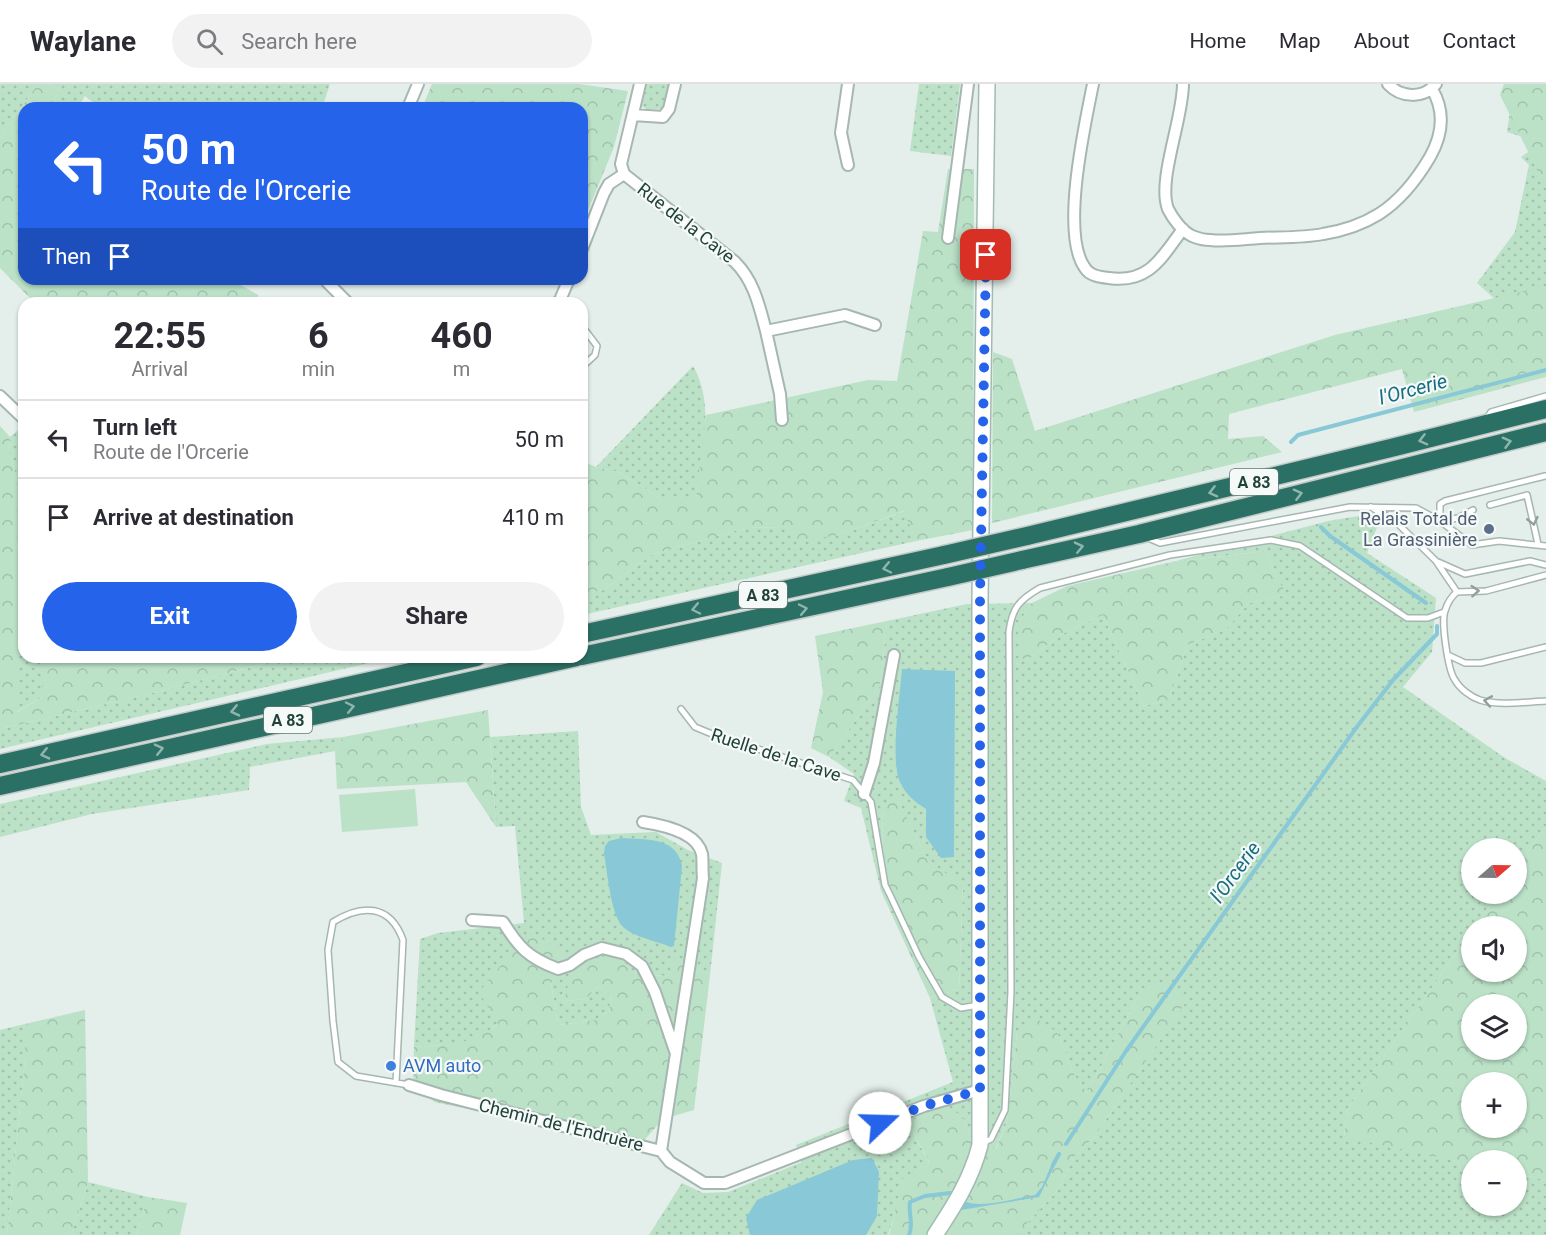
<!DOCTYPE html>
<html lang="en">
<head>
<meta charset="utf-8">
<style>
  :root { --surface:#fff; --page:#f2f2f3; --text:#2b2b33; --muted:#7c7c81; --line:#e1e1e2; --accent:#2563eb }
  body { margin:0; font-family:Roboto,sans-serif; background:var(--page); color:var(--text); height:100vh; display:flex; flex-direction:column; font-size:22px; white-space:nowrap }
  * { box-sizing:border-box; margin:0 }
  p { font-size:20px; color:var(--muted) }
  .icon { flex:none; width:33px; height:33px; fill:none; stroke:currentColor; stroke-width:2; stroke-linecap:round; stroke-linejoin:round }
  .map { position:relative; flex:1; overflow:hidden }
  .side { position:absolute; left:18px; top:213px; width:570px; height:366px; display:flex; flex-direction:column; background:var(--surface); border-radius:18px; box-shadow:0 2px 4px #0004 }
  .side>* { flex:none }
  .banner { position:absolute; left:18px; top:18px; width:570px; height:183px; border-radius:18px; box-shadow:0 2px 4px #0004; background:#2563eb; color:#fff; overflow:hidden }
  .needle { width:39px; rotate:70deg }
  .fabs { position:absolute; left:1461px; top:754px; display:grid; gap:12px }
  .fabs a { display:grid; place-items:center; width:66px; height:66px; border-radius:50%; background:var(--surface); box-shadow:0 2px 4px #0004; font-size:30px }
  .pin { position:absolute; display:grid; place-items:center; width:51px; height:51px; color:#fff; margin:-26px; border-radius:12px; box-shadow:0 3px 9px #0006 }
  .me { position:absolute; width:66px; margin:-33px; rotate:69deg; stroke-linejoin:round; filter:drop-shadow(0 0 4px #0008) }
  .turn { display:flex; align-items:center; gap:21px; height:126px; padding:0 24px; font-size:27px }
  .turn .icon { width:78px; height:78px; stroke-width:2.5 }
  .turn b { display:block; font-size:42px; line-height:51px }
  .then { display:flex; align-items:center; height:57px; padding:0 24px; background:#0003; gap:12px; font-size:22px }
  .eta { display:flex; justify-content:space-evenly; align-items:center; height:102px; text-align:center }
  .eta b { font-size:36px; font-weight:700; line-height:42px }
  .button { display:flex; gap:12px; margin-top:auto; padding:12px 24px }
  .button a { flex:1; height:69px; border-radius:36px; background:var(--accent); color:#fff; font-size:24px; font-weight:700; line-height:69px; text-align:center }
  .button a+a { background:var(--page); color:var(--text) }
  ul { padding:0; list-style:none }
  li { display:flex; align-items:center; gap:18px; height:78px; padding:0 24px; border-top:2px solid var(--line) }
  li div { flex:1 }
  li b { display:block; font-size:22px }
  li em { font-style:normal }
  header { display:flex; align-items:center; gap:36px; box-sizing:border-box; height:84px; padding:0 30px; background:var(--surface); border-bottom:2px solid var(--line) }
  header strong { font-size:28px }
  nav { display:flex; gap:33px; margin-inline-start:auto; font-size:21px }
  .search { width:420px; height:54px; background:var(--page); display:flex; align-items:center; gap:15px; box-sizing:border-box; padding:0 21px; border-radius:33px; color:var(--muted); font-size:22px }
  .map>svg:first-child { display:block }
</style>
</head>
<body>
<header>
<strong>Waylane</strong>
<div class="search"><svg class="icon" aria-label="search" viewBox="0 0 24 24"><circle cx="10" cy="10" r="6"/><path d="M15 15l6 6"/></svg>Search here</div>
<nav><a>Home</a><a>Map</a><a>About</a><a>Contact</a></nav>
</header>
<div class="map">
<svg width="1546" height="1151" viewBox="0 0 1546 1151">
  <defs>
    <pattern id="grass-dots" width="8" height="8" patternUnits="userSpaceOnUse" patternTransform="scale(1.5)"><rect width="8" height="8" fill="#bbe1c7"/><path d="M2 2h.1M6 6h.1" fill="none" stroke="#a0c2ac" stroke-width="1.8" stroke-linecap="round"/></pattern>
    <pattern id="forest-crowns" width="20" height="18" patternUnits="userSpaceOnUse" patternTransform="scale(1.5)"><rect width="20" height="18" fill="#bbe1c7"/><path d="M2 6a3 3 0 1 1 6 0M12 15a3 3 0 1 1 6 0" fill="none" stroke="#a0c2ac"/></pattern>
  </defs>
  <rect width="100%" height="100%" fill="#e4eeea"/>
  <path fill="url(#grass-dots)" d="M0 0H38L0 53Z
    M49 0H330L322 24H100L85 12 78 24H49L60 6Z
    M647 0H670L663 25H646L642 22Z
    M919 0H960L951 72 910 67Z
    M1514 0H1546V261L1477 199 1515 148 1529 81 1521 73 1537 62 1535 57 1507 48Z
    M693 282C716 321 701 372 696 414H660L619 388 596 383Z
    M24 341V419L9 367 10 353Z
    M905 427 916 457 582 531V510L604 506 653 470 745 444 785 443 835 452Z
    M1383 428 1367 469 1436 514 1432 568 1403 603 1505 674 1546 697V742L1517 784 1516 765H1472V810H1498L1475 843H1472L1471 848 1348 1024 1344 1052 1471 1080 1472 1122H1516L1517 1090 1546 1096V1151H1016L1057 1107 1074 1073 1094 1053 1187 916 1142 905 1087 1009 1074 990 1057 948 1017 949 1007 1038 995 1066 972 1058 962 1031 908 1038 929 1079 894 1133 888 1151H649L682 1099 703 1109 728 1108 802 1078 796 1061 953 998 930 914 959 905 963 802 928 777 896 712 883 723 881 807 861 724 844 717 854 690 829 673 880 602 887 537 967 520 1032 519 1018 540 1027 576 1062 550 1103 531 1144 622 1169 615 1187 561 1225 546 1249 519 1286 511 1275 490 1267 467 1172 478 1328 437Z
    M24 429V573H42V613L16 628 17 466Z
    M290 573H395L0 665V645L152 609Z
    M578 647 581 723 591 751 656 748 688 766 722 779 710 891 671 874V892L637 891 610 867 564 917 586 915 598 902 611 911 609 927 596 936 558 941 551 899 483 951 459 960 414 963 420 855 438 849 524 839 515 742 496 743 490 653Z
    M343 653 335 667 250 683 249 706 92 730 0 753V720L267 660Z
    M25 940V975L7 1151H0V946Z
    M88 1098 148 1113 136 1151H71Z"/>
  <path fill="url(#forest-crowns)" fill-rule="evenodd" d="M38 0H49L60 6 49 24H24V195H230L258 211 256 219H35L0 184V53Z
    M432 0H579L628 7 614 63 582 141V24H422Z
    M1504 0H1546V104L1500 11Z
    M948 85H974L973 446 916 457 904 427 835 452 796 456 785 443 745 444 653 470 604 506 582 510V377L596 383 619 388 660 414H696L706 331 868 296 897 297 923 147 938 148Z
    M1546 202V293L1414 328 1402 285 1229 330 1228 355 1263 352 1282 368 992 439 993 268 1012 275 1035 347 1335 251Z
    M0 342 10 353 9 367 24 419 17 466V628L42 613V573H290L152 609 0 645Z
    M1267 467 1275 490 1287 511 1249 519 1225 546 1187 561 1169 615 1144 622 1103 531 1062 550 1027 576 1022 574 1018 557V540L1032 519 1067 502 1172 478Z
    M887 537 880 602 829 673 811 664 823 608 815 552Z
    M488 626 496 743 466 698 337 705 335 667 343 653Z
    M896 711 928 777 963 801 959 905 930 914 881 807 883 723Z
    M1546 742V1096L1517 1090 1516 1077H1472L1471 1080 1344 1053 1348 1024 1471 848 1472 888H1516V843H1475L1498 810H1516L1517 784ZM1472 921H1516V966H1472ZM1472 999H1516V1044H1472Z
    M530 846 569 874 551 899 558 941 596 936 609 927 611 911 598 902 586 915 564 917 571 889 610 867 637 891 670 892 671 873 710 891 694 1026 663 1035 641 1060 434 1018 413 993 414 963C448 961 470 961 498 940L479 908Z
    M1162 898 1188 915 1094 1053 1074 1073 1057 1107 1016 1151H889L894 1133 902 1095 929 1078 908 1038 944 1023 962 1031 972 1058 996 1065 1007 1038 1017 949 1037 935 1057 948 1074 990 1087 1009 1142 905Z
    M85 926 88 1098 71 1151H7L25 975V940Z
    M148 1113 187 1119 180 1151H136Z"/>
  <path fill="#bbe1c7" d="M415 705 418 742 342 748 339 711Z"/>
  <path fill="#88c8d7" d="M902 585 955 587 954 773 941 774 926 753V725C915 718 906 711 900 698 890 676 900 612 902 585Z
    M621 754C644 756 677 752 682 782L674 862 671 863C656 857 634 853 623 843 611 832 607 786 604 769L605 762 609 757Z
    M872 1074 879 1088 877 1132 866 1151H750L746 1134 757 1116 853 1076Z
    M1053 1077H1057L1039 1113 961 1126 966 1118C983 1124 1017 1114 1035 1111L1042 1103Z"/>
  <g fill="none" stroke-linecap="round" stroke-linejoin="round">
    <path stroke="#88c8d7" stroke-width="4" d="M1291 358 1298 351 1546 286
      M1321 443 1330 452 1426 519
      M1066 1060 1126 967 1356 644 1393 596 1437 550V542
      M1053 1081 1059 1070
      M909 1151C914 1140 908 1129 910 1118L925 1112 950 1109"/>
    <defs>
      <path id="lane" d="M582 242 597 262 595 271 582 283
        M1487 334 1491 328 1546 312
        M1545 392 1445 417 1440 420V437L1472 461 1499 457 1546 462
        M1490 421 1527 411 1538 460
        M1371 423 1396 438 1436 477 1457 508 1486 507 1546 491
        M1146 453 1160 459 1350 423 1416 424 1440 437 1458 434 1473 426
        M1438 478 1465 490 1530 477 1546 481
        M1457 508C1452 512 1447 520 1445 527 1441 538 1448 587 1455 596 1460 605 1471 613 1480 616 1500 622 1525 618 1546 617
        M1448 571 1465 579H1481L1546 563
        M681 625 695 643 712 650 853 696 871 718 885 801 890 811 919 873 942 913 961 924 979 921
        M396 999 403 856C390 820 362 820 333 838L328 866 333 937 338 978 356 992 409 1001
        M983 1059 991 1055 1005 1026 1011 908 1009 548C1012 524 1019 516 1040 504L1170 471 1271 456 1300 462 1407 534H1428L1444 528"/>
      <path id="street" d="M640 0 621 80 624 90 735 178C754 197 759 221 766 247L845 231 875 241
        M1093 0C1085 40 1060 150 1085 184 1090 192 1100 193 1109 194 1149 200 1162 173 1183 145
        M1183 0C1183 35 1157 97 1168 125 1173 135 1182 147 1192 152 1197 154 1204 156 1210 156 1226 158 1244 155 1260 154 1280 153 1303 154 1323 150 1342 147 1363 140 1379 130 1401 116 1417 95 1430 73 1443 50 1445 27 1432 5
        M1388 0C1401 14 1423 15 1436 0
        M408 24 418 0
        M633 31 663 33 669 25 675 0
        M848 81 841 49 848 0
        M948 154 968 0
        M582 165 604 109 609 100 624 90
        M327 198 348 219
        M557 219 560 216 569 195
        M766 247 780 310 782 336
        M0 312 24 335
        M864 710 874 679 894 571
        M643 738C663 741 697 748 702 770 703 778 702 786 703 794L661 1067
        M472 836 503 838C519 864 529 874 558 885L570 881 584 871 602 864 626 870 642 882 655 908 675 967
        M409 1001 441 1011 661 1067 670 1078 704 1099H725L924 1022 980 1006"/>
      <path id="secondary" d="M935 1151C954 1122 971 1096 980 1061V516L987 0"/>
      <path id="highway" d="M1027 452 1395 363 1546 325
        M1022 476 1139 450 1546 348
        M582 550 944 471
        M582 572 948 493
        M0 680 477 573
        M0 702 577 573"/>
    </defs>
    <use href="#lane" stroke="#a6b7b2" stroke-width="8"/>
    <use href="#street" stroke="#a6b7b2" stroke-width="14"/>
    <use href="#secondary" stroke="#a1bbb3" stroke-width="18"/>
    <use href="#highway" stroke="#c1cac8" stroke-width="21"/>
    <use href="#lane" stroke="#fff" stroke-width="5"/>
    <use href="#street" stroke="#fff" stroke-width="10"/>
    <use href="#secondary" stroke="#fff" stroke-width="15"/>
    <use href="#highway" stroke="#2b7064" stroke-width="18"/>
    <defs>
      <path id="highway-bridge" d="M944 471 1027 452
        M948 493 1022 476"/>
    </defs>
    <use href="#highway-bridge" stroke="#c1cac8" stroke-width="21" stroke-linecap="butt"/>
    <use href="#highway-bridge" stroke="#2b7064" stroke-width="18"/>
  </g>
  <defs><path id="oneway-chevron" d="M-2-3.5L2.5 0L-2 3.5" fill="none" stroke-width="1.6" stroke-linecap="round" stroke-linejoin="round" transform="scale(1.5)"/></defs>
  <g stroke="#90b5ae">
    <use href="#oneway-chevron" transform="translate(1423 356) rotate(166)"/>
    <use href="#oneway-chevron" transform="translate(1507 358) rotate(-15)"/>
    <use href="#oneway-chevron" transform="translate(1213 408) rotate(166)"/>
    <use href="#oneway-chevron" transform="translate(1298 410) rotate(-14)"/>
    <use href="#oneway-chevron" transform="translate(1079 463) rotate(-13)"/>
    <use href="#oneway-chevron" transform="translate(887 484) rotate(168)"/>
    <use href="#oneway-chevron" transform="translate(696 525) rotate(168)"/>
    <use href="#oneway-chevron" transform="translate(803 525) rotate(-12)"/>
    <use href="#oneway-chevron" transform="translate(350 623) rotate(-12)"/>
    <use href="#oneway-chevron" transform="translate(235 627) rotate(167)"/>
    <use href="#oneway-chevron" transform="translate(159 665) rotate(-13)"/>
    <use href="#oneway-chevron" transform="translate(45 670) rotate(167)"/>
  </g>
  <g stroke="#90a09c">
    <use href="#oneway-chevron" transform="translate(1533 437) rotate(77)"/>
    <use href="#oneway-chevron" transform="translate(1475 507) rotate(-4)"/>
    <use href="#oneway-chevron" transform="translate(1488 617) rotate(-170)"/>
  </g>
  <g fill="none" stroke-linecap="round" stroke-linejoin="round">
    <path stroke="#2563eb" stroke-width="10" stroke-dasharray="0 18" d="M880 1039 924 1022 980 1006V516L986 171"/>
  </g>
  <circle fill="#5c6f8a" stroke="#f5faf8" stroke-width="2" cx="1489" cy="445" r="6"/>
  <circle fill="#3f7fe0" stroke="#f5faf8" stroke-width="2" cx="391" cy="982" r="6"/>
  <g text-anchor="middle" stroke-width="4.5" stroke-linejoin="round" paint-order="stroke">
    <g fill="#f5faf8" stroke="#617973" stroke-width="1.5">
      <rect x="1230" y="385" width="48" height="26" rx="4.5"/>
      <rect x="739" y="498" width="48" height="26" rx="4.5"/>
      <rect x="264" y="623" width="48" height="26" rx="4.5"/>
    </g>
    <g font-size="16" font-weight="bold" fill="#21423a">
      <text x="1254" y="404">A 83</text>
      <text x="763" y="517">A 83</text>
      <text x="288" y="642">A 83</text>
    </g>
    <g font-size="18" fill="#21423a" stroke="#f5faf8">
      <text transform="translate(686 139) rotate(38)" y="6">Rue de la Cave</text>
      <text transform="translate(776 671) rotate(18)" y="6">Ruelle de la Cave</text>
      <text transform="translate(561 1041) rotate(14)" y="6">Chemin de l'Endruère</text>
    </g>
    <g font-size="18" fill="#4e5e75" stroke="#f5faf8" text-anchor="end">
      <text x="1477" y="441">Relais Total de<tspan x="1477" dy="21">La Grassinière</tspan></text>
    </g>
    <g font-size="18" fill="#366cbe" stroke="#f5faf8" text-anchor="start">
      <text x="403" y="988">AVM auto</text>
    </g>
    <g font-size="20" font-style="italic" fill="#166d83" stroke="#f5faf8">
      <text transform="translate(1413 305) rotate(-15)" y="7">l'Orcerie</text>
      <text transform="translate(1235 788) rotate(-54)" y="7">l'Orcerie</text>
    </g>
  </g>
</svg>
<div class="fabs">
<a><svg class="needle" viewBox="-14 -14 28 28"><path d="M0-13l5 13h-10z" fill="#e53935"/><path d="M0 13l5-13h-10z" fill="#7c7c81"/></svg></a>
<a><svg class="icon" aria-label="sound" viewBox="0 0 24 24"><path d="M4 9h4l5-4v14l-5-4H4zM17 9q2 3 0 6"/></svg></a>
<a><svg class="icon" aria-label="layers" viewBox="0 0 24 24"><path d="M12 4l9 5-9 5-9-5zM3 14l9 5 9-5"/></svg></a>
<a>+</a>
<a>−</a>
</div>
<div class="pin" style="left:986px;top:171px;background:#d93025"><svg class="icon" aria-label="arrive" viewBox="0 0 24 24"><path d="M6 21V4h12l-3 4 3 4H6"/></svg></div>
<svg class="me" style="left:880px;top:1039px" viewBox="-20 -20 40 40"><circle r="19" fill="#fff"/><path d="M0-13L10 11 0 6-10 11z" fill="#2563eb"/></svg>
<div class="banner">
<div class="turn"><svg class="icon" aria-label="left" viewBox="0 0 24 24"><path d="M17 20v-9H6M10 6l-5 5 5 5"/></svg><div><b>50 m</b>Route de l'Orcerie</div></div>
<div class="then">Then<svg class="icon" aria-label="arrive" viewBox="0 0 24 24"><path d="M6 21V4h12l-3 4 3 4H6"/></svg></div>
</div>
<section class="side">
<div class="eta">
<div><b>22:55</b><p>Arrival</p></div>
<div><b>6</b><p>min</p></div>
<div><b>460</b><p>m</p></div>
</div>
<ul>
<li><svg class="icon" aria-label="left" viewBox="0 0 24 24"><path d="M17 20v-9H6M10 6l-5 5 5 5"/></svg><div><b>Turn left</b><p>Route de l'Orcerie</p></div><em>50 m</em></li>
<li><svg class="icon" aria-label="arrive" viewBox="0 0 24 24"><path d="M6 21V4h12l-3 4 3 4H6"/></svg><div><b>Arrive at destination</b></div><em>410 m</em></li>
</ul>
<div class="button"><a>Exit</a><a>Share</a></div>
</section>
</div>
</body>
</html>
